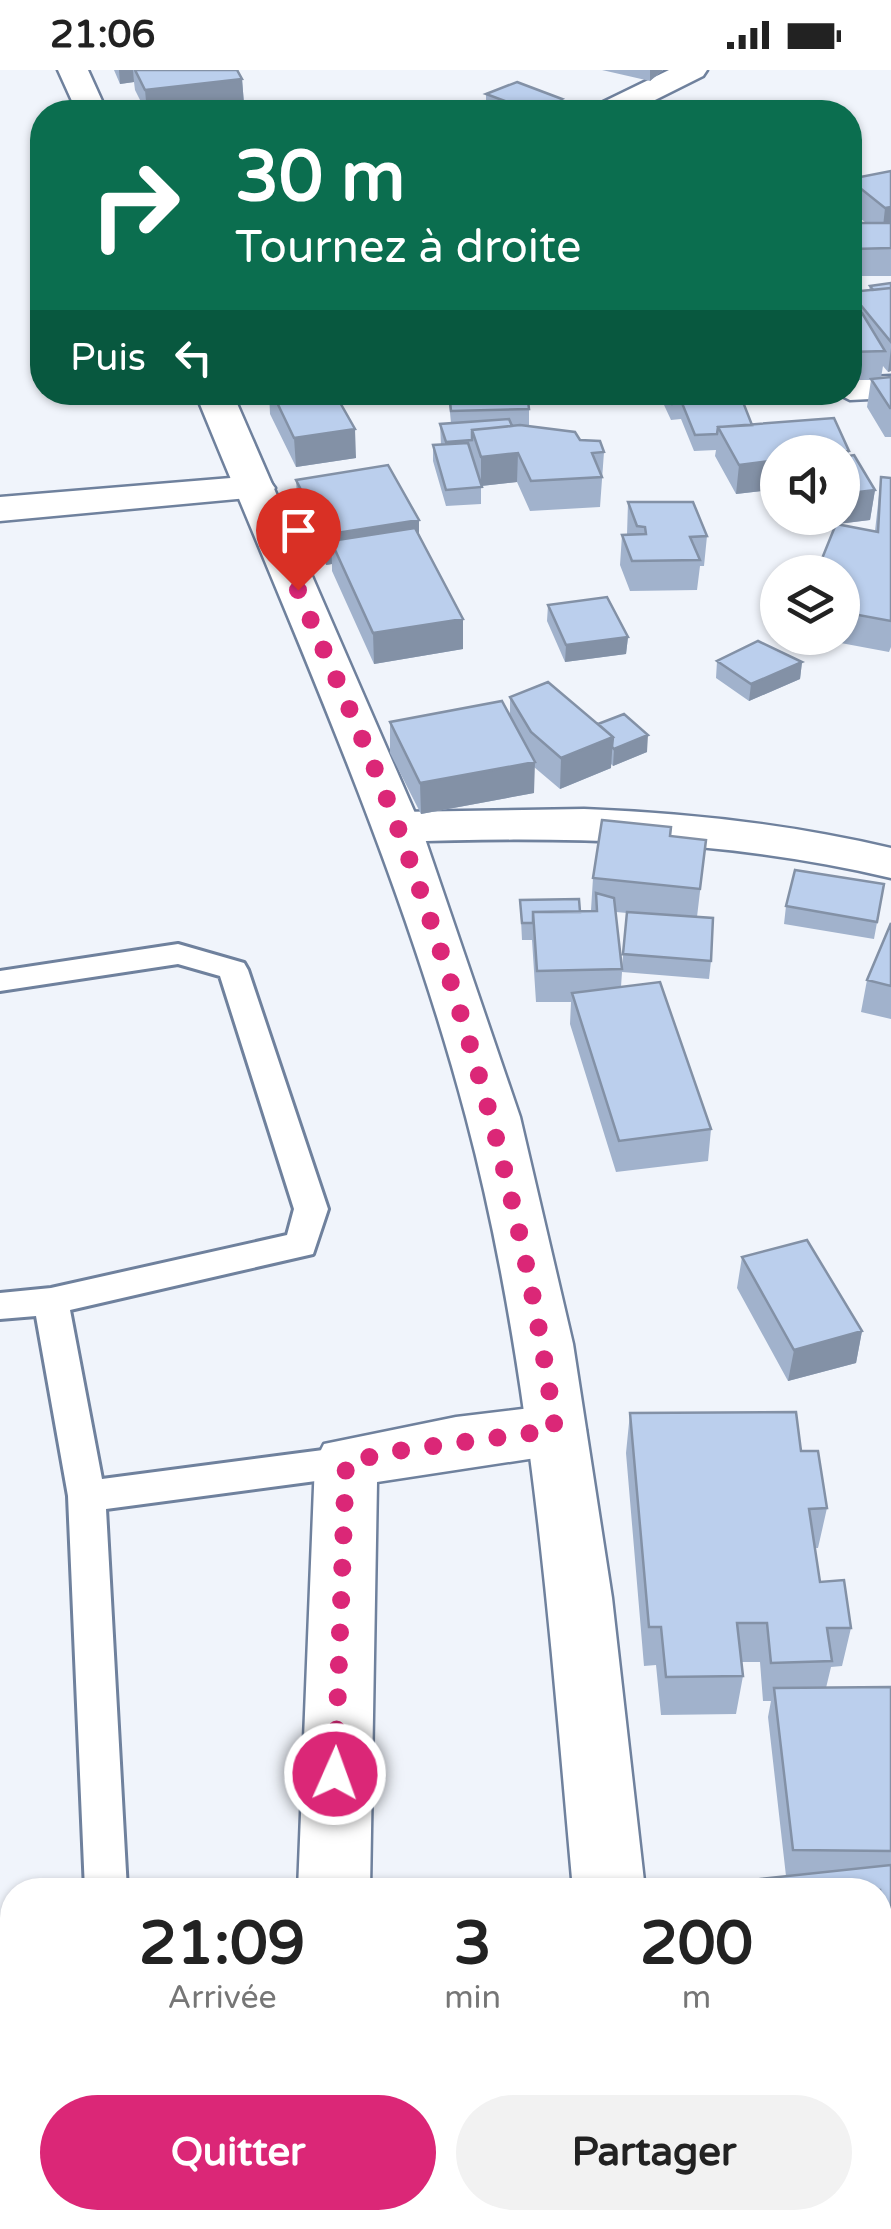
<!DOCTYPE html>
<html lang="fr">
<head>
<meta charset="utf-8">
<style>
  :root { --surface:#fff; --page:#f2f2f2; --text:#222; --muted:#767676; --accent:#db2777 }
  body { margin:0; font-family:"Varela Round",sans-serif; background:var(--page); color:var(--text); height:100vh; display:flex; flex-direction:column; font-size:38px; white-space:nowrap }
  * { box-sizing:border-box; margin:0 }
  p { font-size:32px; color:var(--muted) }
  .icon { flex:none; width:55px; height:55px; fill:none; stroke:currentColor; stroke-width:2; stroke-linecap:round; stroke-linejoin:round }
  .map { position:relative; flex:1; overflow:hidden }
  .side { position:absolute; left:0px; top:1808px; width:892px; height:352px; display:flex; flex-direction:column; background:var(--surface); border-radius:40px 40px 0 0; box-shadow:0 2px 8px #0004 }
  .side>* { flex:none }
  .banner { position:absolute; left:30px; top:30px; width:832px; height:305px; border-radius:40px; box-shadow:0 2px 8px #0004; background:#0b6e4f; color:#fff; overflow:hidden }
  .buttons { position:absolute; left:760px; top:365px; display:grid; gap:20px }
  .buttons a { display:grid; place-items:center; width:100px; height:100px; border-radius:50%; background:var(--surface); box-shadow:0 2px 8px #0004; font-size:50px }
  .pin { position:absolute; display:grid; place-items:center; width:85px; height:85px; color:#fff; margin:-102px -42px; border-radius:50% 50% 50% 0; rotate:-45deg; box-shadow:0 0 10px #0007 }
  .pin .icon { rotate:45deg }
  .me { position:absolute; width:110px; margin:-55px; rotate:2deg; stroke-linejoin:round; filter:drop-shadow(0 0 8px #0008) }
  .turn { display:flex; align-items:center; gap:35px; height:210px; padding:0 40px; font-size:45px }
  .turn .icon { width:130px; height:130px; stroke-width:2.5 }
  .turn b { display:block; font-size:70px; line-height:85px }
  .then { display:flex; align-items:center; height:95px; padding:0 40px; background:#0003; gap:20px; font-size:38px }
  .eta { display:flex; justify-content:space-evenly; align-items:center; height:170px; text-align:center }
  .eta b { font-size:60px; font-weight:800; line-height:70px }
  .primary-button { display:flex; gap:20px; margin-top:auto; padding:20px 40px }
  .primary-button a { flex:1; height:115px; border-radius:60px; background:var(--accent); color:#fff; font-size:40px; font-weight:800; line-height:115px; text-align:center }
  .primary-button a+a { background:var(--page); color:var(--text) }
  .status { display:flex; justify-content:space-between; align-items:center; height:70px; padding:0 50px; background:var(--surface); direction:ltr }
  .status svg { height:28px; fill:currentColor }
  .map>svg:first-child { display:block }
</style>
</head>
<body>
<div class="status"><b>21:06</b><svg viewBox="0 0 49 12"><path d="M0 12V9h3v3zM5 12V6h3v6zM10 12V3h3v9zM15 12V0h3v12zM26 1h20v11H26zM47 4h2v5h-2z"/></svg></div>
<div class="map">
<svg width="891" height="2159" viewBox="0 0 891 2159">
  <rect width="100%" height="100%" fill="#f0f4fb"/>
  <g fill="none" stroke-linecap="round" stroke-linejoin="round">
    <defs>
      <path id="service" d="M178 874 244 893 248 900 328 1139 313 1184 70 1240 102 1409 346 1377 359 1381 364 1392 359 1403 346 1407 106 1439 127 1820H85L68 1426 36 1246 0 1249V1223L51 1218 287 1165 294 1139 220 906 178 894 0 921V901Z
        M98 2148H145L147 2159H99Z"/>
      <path id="minor" d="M669 0H707L703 6 631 42H593L597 35Z
        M891 306V328L850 330 834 322H850V308Z
        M255 406 269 410 275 418 269 426 0 451V427Z
        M584 739C688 743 789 754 891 778V808C727 769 565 766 397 772L380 767 373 757 380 747 397 742Z
        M555 1335 577 1342 586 1360 577 1378 555 1385 377 1412 370 1820H298L315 1392 324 1374 456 1347Z
        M335 2148H415L420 2159H340Z"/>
      <path id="tertiary" d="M58 0H88L107 42H77Z
        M195 322H232L421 757 520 1047 573 1274 612 1528 645 1820H573C550 1565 532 1295 466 1047 400 798 292 560 195 322Z
        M568 2148H648V2159H568Z"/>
    </defs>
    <use href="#service" stroke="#6f819d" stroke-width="6"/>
    <use href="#minor" stroke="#6f819d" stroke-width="5"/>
    <use href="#tertiary" stroke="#6f819d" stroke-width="5"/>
    <use href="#service" fill="#fff" fill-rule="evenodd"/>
    <use href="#minor" fill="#fff" fill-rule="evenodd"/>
    <use href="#tertiary" fill="#fff" fill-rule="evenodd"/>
  </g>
  <path fill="#a1b2cc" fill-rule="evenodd" d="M114 0H239L238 1 242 9 244 34 174 42H146L135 20 134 12 120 14Z
    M602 0H663L650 11Z
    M486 24 562 29V42H497L486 39Z
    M891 101V206H850V153H866L850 140V109Z
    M891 213V301L888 302 883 296 881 308 891 307V367H885L867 337 871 310H850V222L869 220 870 216Z
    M269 322H334L356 388 296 397 270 344Z
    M448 322 529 339V355H522L580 370 604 382 600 437 530 441 517 412 481 416V434L446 436 433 391V375H441L440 354 451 353Z
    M658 322H726L727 333 752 355 849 381 848 386 875 420 870 450 837 454 875 461 881 407 891 408V577L889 582 830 571 831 568H842V502H818L819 496 836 454 806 458 799 448H842L778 382V419L736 424 715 386 716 380 694 381 681 349 671 350Z
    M296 410 419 464 463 549V579L374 594 332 501V494L326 495 298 440Z
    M628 432 707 466 704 496H700L697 520 630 521 620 495 622 465H627Z
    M548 535 628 567 626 584 565 592 547 551Z
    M717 591 802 592 800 609 749 631 716 608Z
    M510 627 598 654 647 682 613 696 611 694V698L560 719 534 697V723L421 744 390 683V652L510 646Z
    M671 766 706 770 697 847 711 891 709 909 622 902 621 917 711 1059 708 1091 616 1102 570 954 571 932H536L532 870H522L520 830 580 842 595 841 591 840 593 808ZM616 842 627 843 622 897Z
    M884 814 874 869 784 854 786 836Z
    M891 853V949L861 942 867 910Z
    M742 1187 862 1261 856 1293 788 1311 737 1218Z
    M630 1343 801 1381 827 1438 818 1478H815L820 1512 851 1558 842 1596 831 1597 826 1618 891 1617V2078L880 2079V1820H758L760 1809 786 1806 768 1647 771 1631H763L760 1592H741L743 1606 736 1644 661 1645 656 1595 644 1596 626 1383Z
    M735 2148H880L891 2159H735Z"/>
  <path fill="#8391a6" d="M119 0H133L134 12 120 14Z
    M650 0H663L650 11Z
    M242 9 244 34 174 42H147L145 20Z
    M562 29V42H535Z
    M891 137V164L882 166 885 138Z
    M891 278V301L888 302Z
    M727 324 726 340 717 327Z
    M355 359 356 388 296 397 294 368Z
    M518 383 517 412 481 416V387Z
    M778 390V419L736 424 739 395Z
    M875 420 870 450 806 458 807 448H842V424Z
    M419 450V480L331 471 332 494 326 495 324 465Z
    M463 549V579L374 594 373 563Z
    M628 567 626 584 565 592 566 575Z
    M802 592 800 609 749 631 751 614Z
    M648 665 647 682 613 696 614 679Z
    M613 667 611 698 560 719 561 688Z
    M535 692 534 723 421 744 420 713Z
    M862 1261 856 1293 788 1311 794 1280Z
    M0 1936 12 2107V2148H15L16 2159H5L0 2085Z"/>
  <path fill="#bbcfed" stroke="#8391a6" stroke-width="2.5" d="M135 0H237L242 9 145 20Z
    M517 12 562 29 535 42 486 24Z
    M891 101V137L885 138 850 110V109Z
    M850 153H891V178L853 179 850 168Z
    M891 213V218L873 220 870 216Z
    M891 218V272L850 222Z
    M850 243H862L885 281 850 282Z
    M891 307V338H890L871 309Z
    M272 322H334L355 359 294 368Z
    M449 322H527L529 339 451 341Z
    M667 322H726L727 324 717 327 721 333 743 332 752 355 718 357 717 364 695 365 682 333 672 334Z
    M834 348 849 381 835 382H778V390L739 395 718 357Z
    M509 349 512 356 472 360V370L446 372 440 354Z
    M520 355 575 362 580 370 600 371 604 382 592 383 602 407 531 411 518 383 481 387 472 360Z
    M468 373 482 417 446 420 433 375Z
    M854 385 875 420 842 424V387Z
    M388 395 419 450 324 465 296 410Z
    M881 407 891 408V551L842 542V520L847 508 842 506V502H834L819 496 836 454 878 462Z
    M628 432H693L707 466 690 467 700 490 632 491 622 465 646 464 645 457 637 456Z
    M415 458 463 549 373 563 331 471Z
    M607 527 628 567 566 575 548 535Z
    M758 571 802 592 751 614 717 591Z
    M548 612 613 667 561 688 531 662 510 627Z
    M502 631 535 692 420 713 390 652Z
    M624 644 648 665 614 679 612 677 613 667 598 654Z
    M602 750 671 757 670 766 706 770 700 819 593 808Z
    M795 800 884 814 877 852 786 836Z
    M596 823 614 828 622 899 537 901 533 842 597 841Z
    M579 829 580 842H533V853H522L520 830Z
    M627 842 713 848 711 891 623 884Z
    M891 853V916L867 910Z
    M660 912 711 1059 619 1071 572 923Z
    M807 1170 862 1261 794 1280 742 1187Z
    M796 1342 801 1381H818L827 1438 809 1439 820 1512 844 1510 851 1558H827L832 1591 771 1593 767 1553H737L743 1606 666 1607 661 1557H649L630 1343Z
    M891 1617V1781L793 1780 774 1618Z
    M891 1795V1873H890L880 1874V1820H763L760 1809Z
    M891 1873V2047L880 2048V1874Z
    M880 2080H891V2159H744V2148H880Z
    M0 2085 5 2159H0Z"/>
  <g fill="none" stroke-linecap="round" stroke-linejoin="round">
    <path stroke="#db2777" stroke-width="18" stroke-dasharray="0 32.4" d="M298 520C331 599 368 677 398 758 469 953 527 1154 555 1360L403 1380 346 1392 335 1704"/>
  </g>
</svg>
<div class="buttons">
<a><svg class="icon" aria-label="sound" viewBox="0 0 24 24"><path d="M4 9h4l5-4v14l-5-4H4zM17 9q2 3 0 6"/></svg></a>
<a><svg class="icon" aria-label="layers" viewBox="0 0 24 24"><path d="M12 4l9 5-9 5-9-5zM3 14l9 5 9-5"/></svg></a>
</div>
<div class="pin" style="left:298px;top:520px;background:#d93025"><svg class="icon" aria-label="arrive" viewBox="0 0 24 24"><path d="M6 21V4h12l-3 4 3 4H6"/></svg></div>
<svg class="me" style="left:335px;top:1704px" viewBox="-20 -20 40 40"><circle r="17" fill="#db2777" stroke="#fff" stroke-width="3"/><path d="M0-11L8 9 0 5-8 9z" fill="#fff"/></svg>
<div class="banner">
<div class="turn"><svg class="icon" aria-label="right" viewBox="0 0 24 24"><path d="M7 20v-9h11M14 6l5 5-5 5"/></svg><div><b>30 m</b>Tournez à droite</div></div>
<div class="then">Puis<svg class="icon" aria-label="left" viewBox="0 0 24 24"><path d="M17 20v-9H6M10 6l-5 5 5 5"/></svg></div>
</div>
<section class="side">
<div class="eta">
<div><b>21:09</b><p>Arrivée</p></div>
<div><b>3</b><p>min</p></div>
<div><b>200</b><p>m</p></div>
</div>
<div class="primary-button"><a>Quitter</a><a>Partager</a></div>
</section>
</div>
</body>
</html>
